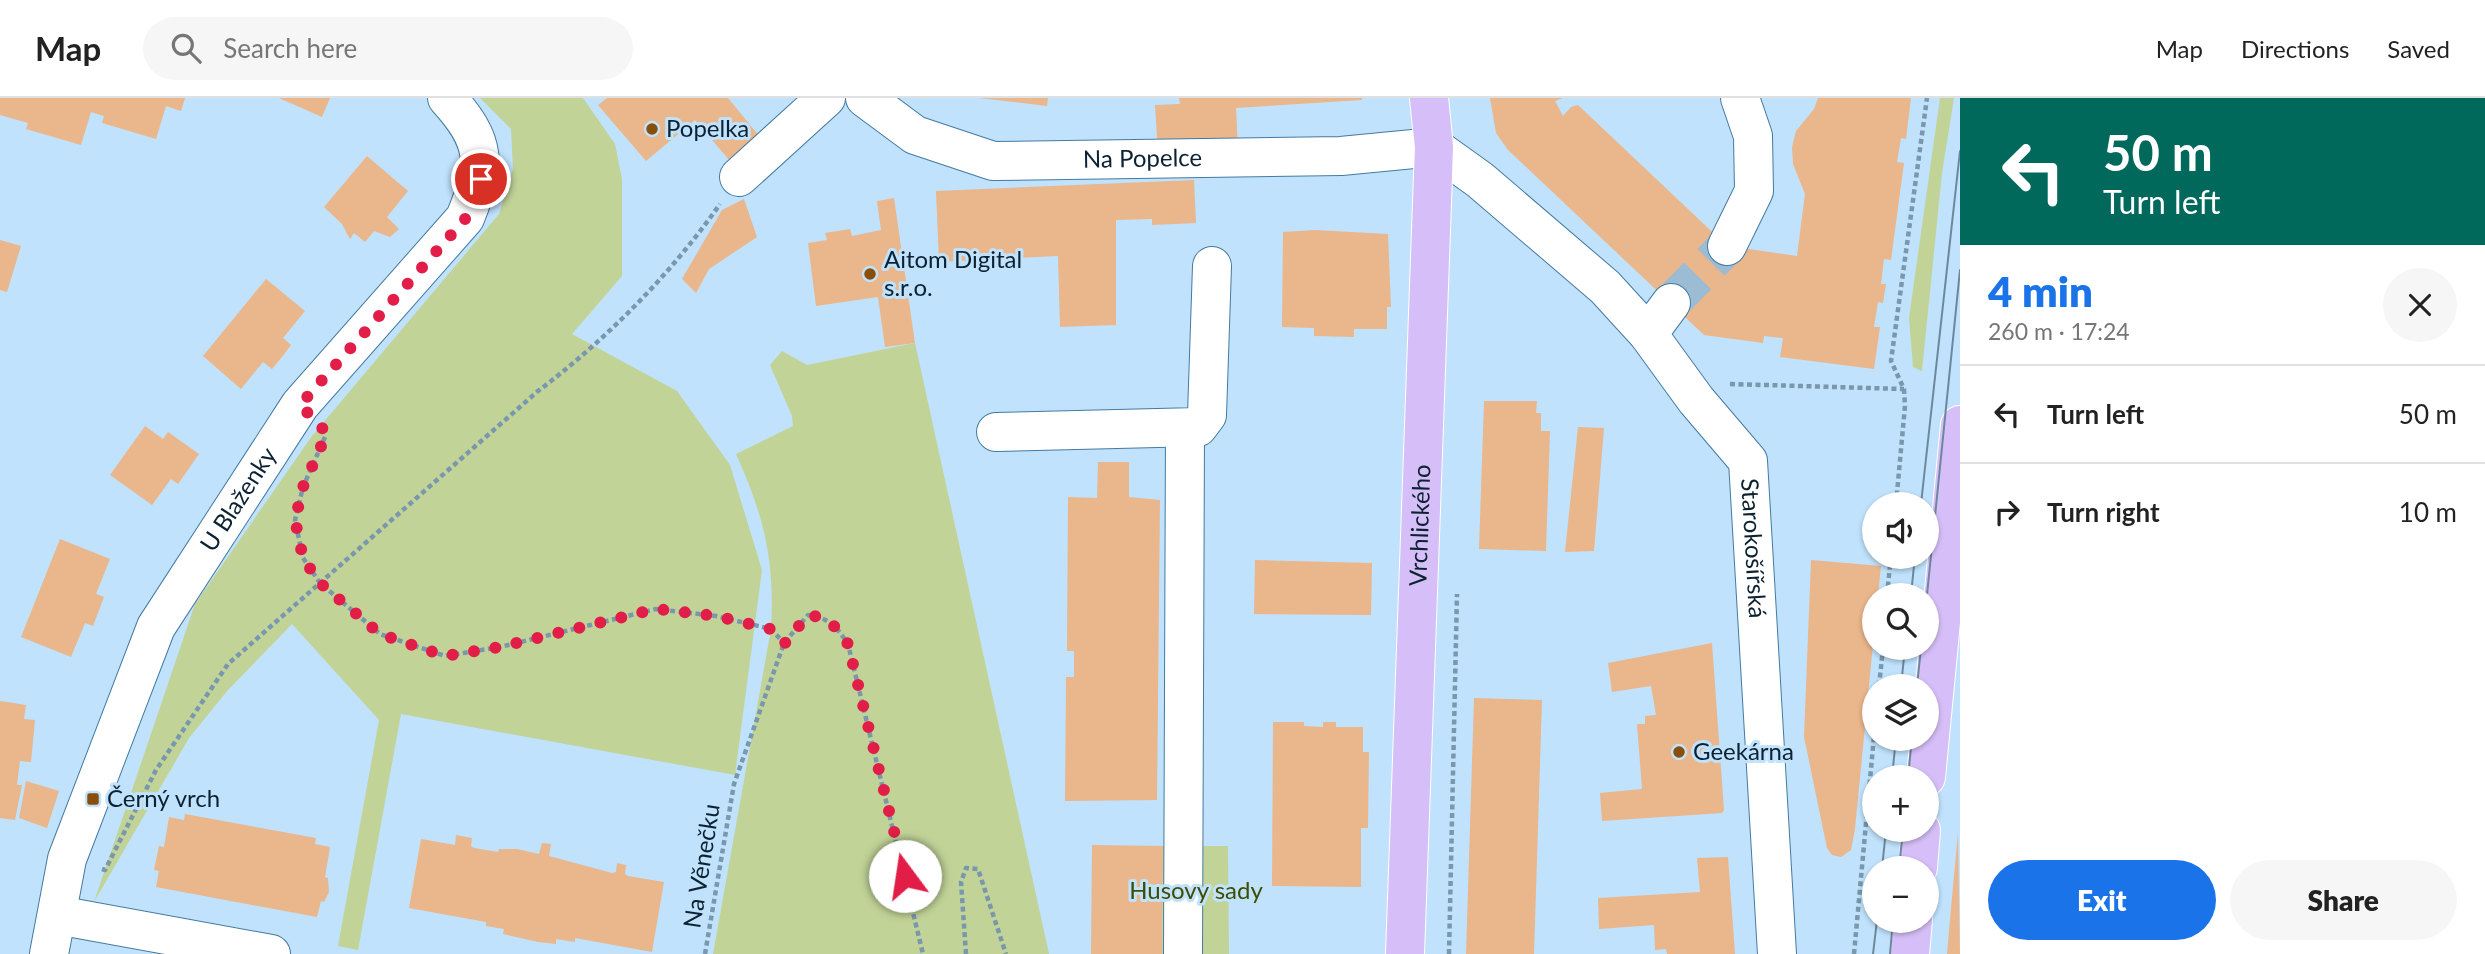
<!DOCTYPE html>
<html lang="en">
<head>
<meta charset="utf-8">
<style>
  :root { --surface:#fff; --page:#f6f6f6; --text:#222; --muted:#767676; --line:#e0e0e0; --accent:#1a73e8 }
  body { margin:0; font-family:Lato,sans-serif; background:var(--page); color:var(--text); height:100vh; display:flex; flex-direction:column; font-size:26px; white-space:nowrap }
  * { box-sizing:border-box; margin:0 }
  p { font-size:23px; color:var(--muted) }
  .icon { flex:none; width:38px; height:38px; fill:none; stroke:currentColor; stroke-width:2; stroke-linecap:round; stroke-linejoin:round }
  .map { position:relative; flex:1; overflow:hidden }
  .details { display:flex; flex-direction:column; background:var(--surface); width:525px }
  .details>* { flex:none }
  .guide { background:#00695c; color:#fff; overflow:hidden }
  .fabs { position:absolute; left:1862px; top:394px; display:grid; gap:14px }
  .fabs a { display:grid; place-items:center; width:77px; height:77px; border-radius:50%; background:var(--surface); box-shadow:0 2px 5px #0004; font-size:35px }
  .pin { position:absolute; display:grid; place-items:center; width:60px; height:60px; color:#fff; margin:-30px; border:4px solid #fff; border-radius:50%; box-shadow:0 2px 7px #0007 }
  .me { position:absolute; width:77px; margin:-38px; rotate:346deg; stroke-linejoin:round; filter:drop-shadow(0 0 5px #0008) }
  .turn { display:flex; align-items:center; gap:24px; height:147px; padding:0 28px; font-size:32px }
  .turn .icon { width:91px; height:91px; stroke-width:2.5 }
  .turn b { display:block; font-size:49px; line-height:60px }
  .round { display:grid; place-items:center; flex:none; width:74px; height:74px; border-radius:37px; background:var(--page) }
  .headline { display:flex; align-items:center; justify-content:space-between; height:119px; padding:0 28px }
  h1 { font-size:42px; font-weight:800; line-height:52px; color:var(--accent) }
  .primary-button { display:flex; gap:14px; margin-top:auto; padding:14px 28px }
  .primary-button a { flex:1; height:80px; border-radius:42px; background:var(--accent); color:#fff; font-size:28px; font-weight:800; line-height:80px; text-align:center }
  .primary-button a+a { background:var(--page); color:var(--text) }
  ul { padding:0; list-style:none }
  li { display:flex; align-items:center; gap:21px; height:98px; padding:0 28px; border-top:2px solid var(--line) }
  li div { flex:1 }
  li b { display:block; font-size:26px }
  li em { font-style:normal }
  header { display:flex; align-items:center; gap:42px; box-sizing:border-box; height:98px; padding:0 35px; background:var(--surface); border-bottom:2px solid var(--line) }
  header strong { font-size:33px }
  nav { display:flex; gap:38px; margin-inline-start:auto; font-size:24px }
  .search { width:490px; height:63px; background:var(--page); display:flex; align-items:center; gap:18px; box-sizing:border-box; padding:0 24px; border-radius:38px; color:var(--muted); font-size:26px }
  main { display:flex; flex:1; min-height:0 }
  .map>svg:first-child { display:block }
</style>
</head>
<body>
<header>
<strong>Map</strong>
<div class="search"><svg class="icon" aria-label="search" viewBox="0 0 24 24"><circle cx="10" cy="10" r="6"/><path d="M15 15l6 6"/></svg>Search here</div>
<nav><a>Map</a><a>Directions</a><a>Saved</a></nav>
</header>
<main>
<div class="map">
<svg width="1960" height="856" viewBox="0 0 1960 856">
  <rect width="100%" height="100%" fill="#c0e2fc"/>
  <path fill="#c1d397" d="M480 0H583L615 46 622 81V178L572 236 677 293 730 367 762 472 735 677 401 616 358 852 338 848 379 622 292 526 228 592 189 640 94 804 195 506 312 338 499 116 513 71 511 31Z
    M1940 0H1954L1942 75 1922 273 1913 269 1909 220Z
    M915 245 1049 856H713L771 531C775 462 764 418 736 356L793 328 792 318 770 267 782 253 807 267Z
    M1163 748H1228L1229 856H1162Z"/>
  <path fill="#eab68b" d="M0 0H185L181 13 166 8 156 41 102 25 104 18 91 14 81 47 26 31 28 25 0 17Z
    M279 0H330L322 19Z
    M607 0H728L760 39 730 63 695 22 646 63 598 7Z
    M979 0H1048L1047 8Z
    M1179 0H1362V2L1236 10 1238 51 1158 55 1155 7 1180 6Z
    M1490 0H1563L1555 3 1563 18 1571 9 1578 7 1727 148 1797 158 1805 96 1793 66 1792 49 1796 33 1814 11 1818 0H1911L1906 41 1901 40 1897 64 1904 65 1891 162 1884 161 1881 186H1886L1883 205 1878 204 1874 229H1880L1874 271 1780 259 1783 240 1764 238 1763 245 1704 237 1508 52 1496 35Z
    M367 58 408 93 387 119 399 131 390 139 374 133 365 144 354 135 350 141 342 126 324 109Z
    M1194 82 1196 125 1152 127V121L1116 122V227L1060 229 1058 158 939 164 936 93Z
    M894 100 915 245 885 249 878 199 816 208 808 145 827 142 825 135 850 131 852 138 881 132 877 103Z
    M744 101 757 139 709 171 696 195 682 181 722 112Z
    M1315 132 1388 136 1391 209H1387V231H1354V239L1314 238V230L1282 229 1283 134Z
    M0 142 21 148 7 194 0 192Z
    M266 181 305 213 283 240 291 247 282 259 272 271 263 264 241 291 203 258Z
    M1484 303H1537L1536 315H1541V333H1550L1546 453 1479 451Z
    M145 328 163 341 168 334 199 356 178 386 171 381 152 407 110 377Z
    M1578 329 1604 330 1594 453 1565 454Z
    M1098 364H1129V399L1160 402 1157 702 1065 703 1066 579H1074V553H1067L1068 399 1097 400Z
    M60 441 110 461 96 496 104 499 93 528 85 525 71 559 21 539Z
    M1255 462 1372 465 1371 517 1254 516Z
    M1811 462 1881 468 1878 497H1874V536L1855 731 1851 752 1841 759 1832 757 1827 750 1804 639Z
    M1712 545 1724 712 1722 715 1602 723 1600 695 1642 691 1637 626H1645V618L1656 617 1651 588 1612 594 1608 565Z
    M1474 600 1542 602 1534 856H1466Z
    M0 603 26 607 24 621 35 622 31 664 20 663 17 687H22L15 722 0 720Z
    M1273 624H1304V628L1323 629V624H1336V629H1363V654H1369L1368 730H1361V789L1272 788Z
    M26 683 59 693 47 730 19 720Z
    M185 716 316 740 315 746 330 749 325 779 328 780 329 794 324 804 321 803 317 819 156 789 159 773 154 772 159 748 164 749 169 719 184 722Z
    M1958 735 1960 856H1947L1951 810Z
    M456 737 472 740 471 748 474 750 498 754 499 751H517L539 756 542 745 551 746 549 758 612 775 616 774 617 765 626 767 625 776 628 778 664 784 652 854 575 840V844L556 841V846L538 844 503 836 504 831 486 828V824L409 810 421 741 455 747Z
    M1092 747 1163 748 1162 856H1091Z
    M1728 759 1735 856H1667L1666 851 1655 852 1654 827 1599 831 1598 800 1700 794 1697 760Z"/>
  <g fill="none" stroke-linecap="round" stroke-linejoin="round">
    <path stroke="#9cbcd4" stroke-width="38" stroke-dasharray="38 19" stroke-linecap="butt" d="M1671 205 1727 148"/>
    <defs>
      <g id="minor">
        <path id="s1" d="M865 0 915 37 993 63 1341 58 1434 49 1480 82 1605 189 1648 236 1696 302 1748 363 1777 856"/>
        <path d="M739 79 826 0"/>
        <path d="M1727 148 1754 93 1753 38 1740 0"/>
        <path d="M1648 236 1671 205"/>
        <path d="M996 334 1198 329 1207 317 1212 168"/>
        <path d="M57 817 271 856"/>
        <path id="s2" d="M49 856 67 761 156 529 300 307 465 120C487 66 487 44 447 0"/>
        <path d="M1183 856 1185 331"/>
      </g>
      <g id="major">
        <path d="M1926 679 1960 327"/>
        <path d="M1918 770 1921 732"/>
        <path id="s3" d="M1405 856 1434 49 1429 0"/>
        <path d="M1910 856 1913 822"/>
      </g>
    </defs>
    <use href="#minor" stroke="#447aa1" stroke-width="40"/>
    <use href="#major" stroke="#fff" stroke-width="40"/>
    <path stroke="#7997ad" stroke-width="4.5" stroke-dasharray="5 3.5" stroke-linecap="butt" d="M1730 286 1904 291
      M325 339 303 389 295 422 303 460 320 485 380 536 445 558 500 549 656 511 716 518 771 531 784 545
      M1896 406 1905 308 1904 291 1891 263 1927 0
      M1887 497 1891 458
      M1879 588 1883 550
      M102 771 105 772 156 672 228 566 538 293C607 241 671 176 720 106
      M705 856 734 686 784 545 808 517C829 520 836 528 848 546L923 856
      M966 856 961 784 966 770 978 771 1006 856
      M1449 856 1457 496
      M1854 856 1874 638"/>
    <use href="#minor" stroke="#fff" stroke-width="38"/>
    <use href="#major" stroke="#d6bff8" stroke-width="38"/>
    <path stroke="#6c889d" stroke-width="2" d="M1921 406 1960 53
      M1911 497 1915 458
      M1927 497 1960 172
      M1901 588 1905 550
      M1917 588 1921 550
      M1892 679 1896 640
      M1908 679 1912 640
      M1882 770 1886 732
      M1899 770 1903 732
      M1873 856 1877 822
      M1890 856 1893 822"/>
  </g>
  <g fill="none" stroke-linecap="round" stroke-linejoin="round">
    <path stroke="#e11d48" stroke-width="12" stroke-dasharray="0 21.6" d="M481 81 466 120 300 307 327 335 303 389 295 422 303 460 320 485 380 536 445 558 500 549 656 511 716 518 771 531 785 545 808 517C829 520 836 528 848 546L905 778"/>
  </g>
  <g fill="#894e09" stroke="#c0e2fc" stroke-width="2.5">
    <circle cx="652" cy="31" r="7"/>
    <circle cx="870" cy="176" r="7"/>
    <circle cx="1679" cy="654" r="7"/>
    <rect x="86" y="694" width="14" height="14" rx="3.5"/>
  </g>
  <g text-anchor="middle" stroke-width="6" stroke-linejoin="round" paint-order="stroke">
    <g font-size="24" fill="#0c2232" stroke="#c0e2fc" text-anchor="start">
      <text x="666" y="39">Popelka</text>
      <text x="884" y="170">Aitom Digital<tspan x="884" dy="28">s.r.o.</tspan></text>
      <text x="1693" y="662">Geekárna</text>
      <text x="107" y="709">Černý vrch</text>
    </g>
    <g font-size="24" fill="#0c2232" stroke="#c0e2fc">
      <text dy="8" stroke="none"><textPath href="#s1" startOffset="294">Na Popelce</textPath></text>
      <text dy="8" stroke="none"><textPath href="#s2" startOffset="497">U Blaženky</textPath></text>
      <text dy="8" stroke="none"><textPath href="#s3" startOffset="429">Vrchlického</textPath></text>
      <text dy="8" stroke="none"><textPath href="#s1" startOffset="1120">Starokošířská</textPath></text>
      <text transform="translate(702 768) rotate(-81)" y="8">Na Věnečku</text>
    </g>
    <g font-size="24" fill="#3e4d01" stroke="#c0e2fc">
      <text x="1196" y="801">Husovy sady</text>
    </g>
  </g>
</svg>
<div class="fabs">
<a><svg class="icon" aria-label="sound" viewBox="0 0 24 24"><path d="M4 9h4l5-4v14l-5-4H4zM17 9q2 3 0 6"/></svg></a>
<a><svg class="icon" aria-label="search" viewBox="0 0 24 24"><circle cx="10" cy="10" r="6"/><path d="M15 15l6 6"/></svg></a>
<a><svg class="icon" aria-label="layers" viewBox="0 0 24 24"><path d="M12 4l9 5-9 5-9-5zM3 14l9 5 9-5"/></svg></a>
<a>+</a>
<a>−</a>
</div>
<div class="pin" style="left:481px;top:81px;background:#d93025"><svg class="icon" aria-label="arrive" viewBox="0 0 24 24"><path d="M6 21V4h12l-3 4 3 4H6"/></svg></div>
<svg class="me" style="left:905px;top:778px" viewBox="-20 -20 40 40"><circle r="19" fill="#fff"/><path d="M0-13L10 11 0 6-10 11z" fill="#e11d48"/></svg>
</div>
<section class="details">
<div class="guide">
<div class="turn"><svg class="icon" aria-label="left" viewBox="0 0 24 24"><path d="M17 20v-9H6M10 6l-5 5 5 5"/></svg><div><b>50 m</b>Turn left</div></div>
</div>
<div class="headline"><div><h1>4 min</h1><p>260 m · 17:24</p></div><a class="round"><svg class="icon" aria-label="close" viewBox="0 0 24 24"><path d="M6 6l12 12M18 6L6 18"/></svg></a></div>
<ul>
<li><svg class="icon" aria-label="left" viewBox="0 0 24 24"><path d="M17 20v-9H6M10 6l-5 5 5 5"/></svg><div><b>Turn left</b></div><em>50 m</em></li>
<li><svg class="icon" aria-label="right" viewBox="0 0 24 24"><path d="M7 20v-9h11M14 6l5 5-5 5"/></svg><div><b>Turn right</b></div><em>10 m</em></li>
</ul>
<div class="primary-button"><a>Exit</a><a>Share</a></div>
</section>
</main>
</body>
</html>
